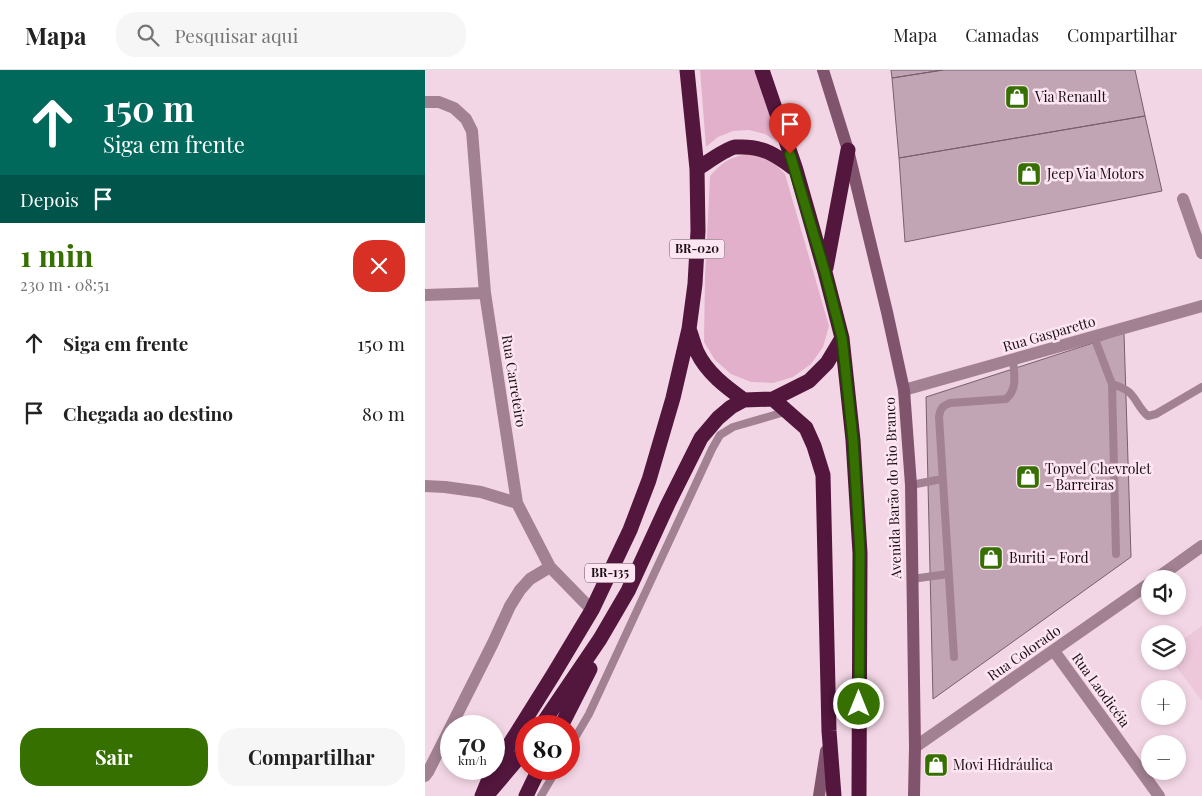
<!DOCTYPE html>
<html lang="pt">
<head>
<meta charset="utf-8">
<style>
  :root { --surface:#fff; --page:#f6f6f6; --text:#222; --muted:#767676; --line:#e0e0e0; --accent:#357000 }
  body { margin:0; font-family:"Playfair Display",serif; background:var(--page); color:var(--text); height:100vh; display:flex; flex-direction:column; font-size:19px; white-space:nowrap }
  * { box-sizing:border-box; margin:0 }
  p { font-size:16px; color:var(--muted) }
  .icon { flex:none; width:28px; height:28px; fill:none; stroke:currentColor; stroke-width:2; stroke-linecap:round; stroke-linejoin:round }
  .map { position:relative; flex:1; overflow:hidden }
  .details { display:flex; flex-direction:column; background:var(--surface); width:425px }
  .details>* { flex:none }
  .top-card { background:#00695c; color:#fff; overflow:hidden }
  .tools { position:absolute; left:716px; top:500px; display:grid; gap:10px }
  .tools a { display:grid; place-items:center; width:45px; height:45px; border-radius:50%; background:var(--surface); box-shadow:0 2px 8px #0003; font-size:25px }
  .speed { position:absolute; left:15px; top:645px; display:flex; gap:10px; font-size:25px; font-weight:700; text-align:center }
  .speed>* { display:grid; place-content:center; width:65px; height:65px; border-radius:50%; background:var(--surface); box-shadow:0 2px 8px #0003; line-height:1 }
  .speed small { font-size:12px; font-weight:400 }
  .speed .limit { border:8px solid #d22; background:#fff; color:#111 }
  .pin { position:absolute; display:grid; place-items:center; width:42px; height:42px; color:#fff; margin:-51px -21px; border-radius:50% 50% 50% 0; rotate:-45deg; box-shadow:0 0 5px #0007 }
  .pin .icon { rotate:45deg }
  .me { position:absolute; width:55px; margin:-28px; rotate:0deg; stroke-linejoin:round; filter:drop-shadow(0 0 4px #0008) }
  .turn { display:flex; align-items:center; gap:18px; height:105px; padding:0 20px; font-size:22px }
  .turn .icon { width:65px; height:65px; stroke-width:2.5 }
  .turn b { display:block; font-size:35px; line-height:42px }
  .then { display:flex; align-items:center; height:48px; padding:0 20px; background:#0003; gap:10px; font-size:19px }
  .round { display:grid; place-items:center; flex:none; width:52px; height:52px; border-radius:20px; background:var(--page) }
  .head { display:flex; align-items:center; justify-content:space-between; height:85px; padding:0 20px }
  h1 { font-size:30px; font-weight:700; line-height:38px; color:var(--accent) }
  .cta { display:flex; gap:10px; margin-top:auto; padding:10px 20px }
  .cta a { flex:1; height:58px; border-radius:20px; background:var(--accent); color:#fff; font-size:20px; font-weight:700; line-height:58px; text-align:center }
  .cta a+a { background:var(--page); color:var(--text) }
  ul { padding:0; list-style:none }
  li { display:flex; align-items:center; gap:15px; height:70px; padding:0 20px }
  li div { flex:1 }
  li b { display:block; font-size:19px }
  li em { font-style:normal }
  header { display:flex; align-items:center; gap:30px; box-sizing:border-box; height:70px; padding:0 25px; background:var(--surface); border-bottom:1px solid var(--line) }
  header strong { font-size:24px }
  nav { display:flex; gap:28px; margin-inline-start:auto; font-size:18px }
  .search { width:350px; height:45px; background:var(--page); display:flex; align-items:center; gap:12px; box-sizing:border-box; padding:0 18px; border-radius:20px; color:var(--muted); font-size:19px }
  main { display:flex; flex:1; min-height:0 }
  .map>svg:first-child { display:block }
</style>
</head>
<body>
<header>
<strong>Mapa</strong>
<div class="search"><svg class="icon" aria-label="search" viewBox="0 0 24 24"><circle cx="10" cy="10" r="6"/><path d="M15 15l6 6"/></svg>Pesquisar aqui</div>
<nav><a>Mapa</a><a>Camadas</a><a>Compartilhar</a></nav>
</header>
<main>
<section class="details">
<div class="top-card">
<div class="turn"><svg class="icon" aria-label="ahead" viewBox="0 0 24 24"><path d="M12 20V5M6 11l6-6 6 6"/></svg><div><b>150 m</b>Siga em frente</div></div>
<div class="then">Depois<svg class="icon" aria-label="arrive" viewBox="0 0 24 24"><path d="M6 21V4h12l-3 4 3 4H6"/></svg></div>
</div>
<div class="head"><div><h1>1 min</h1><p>230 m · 08:51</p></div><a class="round" style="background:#d93025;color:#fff"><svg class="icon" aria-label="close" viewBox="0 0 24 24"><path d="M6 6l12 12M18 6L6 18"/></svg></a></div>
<ul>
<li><svg class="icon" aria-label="ahead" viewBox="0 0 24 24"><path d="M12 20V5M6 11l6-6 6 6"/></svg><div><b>Siga em frente</b></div><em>150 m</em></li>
<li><svg class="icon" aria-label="arrive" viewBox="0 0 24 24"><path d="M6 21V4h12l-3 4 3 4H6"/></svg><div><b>Chegada ao destino</b></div><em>80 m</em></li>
</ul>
<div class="cta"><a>Sair</a><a>Compartilhar</a></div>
</section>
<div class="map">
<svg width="777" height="726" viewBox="0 0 777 726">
  <rect width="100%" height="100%" fill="#f3d6e5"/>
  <path fill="#ecc8da" d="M777 556V631L747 591H752L753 573Z"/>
  <path fill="#e3b0cb" d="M275 0H329L354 73 340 64 324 60 308 61 293 67 281 77Z
    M322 84C341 87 347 90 360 104L404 256 398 277 386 294 368 307 348 313 326 312 306 304 290 290 279 272 280 207 285 106C298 92 303 88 322 84Z"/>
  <path fill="#c1a5b4" stroke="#785f6c" d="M466 0H518L467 8Z
    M518 0H710L720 46 474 88 467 8Z
    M720 46 737 121 480 172 474 88Z
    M699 263 706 487 508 629 501 327Z"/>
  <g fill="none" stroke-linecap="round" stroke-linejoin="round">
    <path stroke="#a18192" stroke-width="8" d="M669 267 687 314 691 484
      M687 314C693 316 700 318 705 323 712 330 715 340 723 346L731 344 777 317
      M486 415 517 409
      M487 509 523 504
      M529 587 514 347C515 339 517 336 525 333L581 329C593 319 589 303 588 289
      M144 678 164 644 287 379 295 365 308 357 363 341
      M116 726 132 699"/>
    <path stroke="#a18192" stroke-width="12" d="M0 32H14L29 38 41 49 47 61 60 223 92 433 125 497 167 540
      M758 129 777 183
      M0 225 60 223
      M479 320 777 236
      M0 416 20 417 56 422 92 433
      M731 509 777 476
      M629 581 734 726
      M490 677 725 513
      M0 706 3 702 68 573 85 536 95 520 105 509 125 497"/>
    <path stroke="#81546d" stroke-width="12" d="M398 0 423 80 462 242 479 320 486 415 490 677 489 726
      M394 726 401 681"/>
    <path stroke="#53163d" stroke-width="15" d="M337 0 371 100 400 202 417 268 428 370 435 483 434 726
      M272 99C282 93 298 80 310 77 310 77 317 77 317 77 341 77 353 87 371 100
      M401 198 423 80
      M264 259C267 267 269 275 272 282 282 303 301 317 319 330
      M348 329 381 358 389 376 398 405 404 661 409 726
      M116 656 175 569 203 521 243 434 276 368 293 348 306 337 319 330 348 329 384 311 402 293 417 268
      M136 656 165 599
      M62 725 95 686 101 678
      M57 726 66 704 128 605 167 540 205 460 224 410 248 328 264 259 270 214 273 161 272 99 262 0
      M101 726 114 699"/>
  </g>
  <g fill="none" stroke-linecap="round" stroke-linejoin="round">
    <defs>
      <path id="route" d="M365 84 400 202 417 268 428 370 435 482 434 634"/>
    </defs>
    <use href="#route" stroke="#224900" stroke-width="12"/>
    <use href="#route" stroke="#357000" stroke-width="9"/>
  </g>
  <defs>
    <symbol id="shop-square" viewBox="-11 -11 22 22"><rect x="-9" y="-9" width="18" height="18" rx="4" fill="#357000" stroke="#fde5f1"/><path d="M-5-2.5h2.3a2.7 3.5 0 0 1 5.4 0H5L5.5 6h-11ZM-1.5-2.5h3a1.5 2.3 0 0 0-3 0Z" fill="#fff"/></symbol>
  </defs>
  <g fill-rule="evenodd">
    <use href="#shop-square" x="578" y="13" width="28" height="28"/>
    <use href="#shop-square" x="590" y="90" width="28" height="28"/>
    <use href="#shop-square" x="589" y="393" width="28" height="28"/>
    <use href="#shop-square" x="552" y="474" width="28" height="28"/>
    <use href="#shop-square" x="497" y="681" width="28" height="28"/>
  </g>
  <g text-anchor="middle" stroke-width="5" stroke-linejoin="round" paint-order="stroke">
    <g fill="#fde5f1" stroke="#5d4e56" stroke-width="1">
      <rect x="244.5" y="169.5" width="55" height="19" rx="4"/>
      <rect x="160" y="493.5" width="50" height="19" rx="4"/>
    </g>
    <g font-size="12" font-weight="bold" fill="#180e14">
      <text x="272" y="183">BR-020</text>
      <text x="185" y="507">BR-135</text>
    </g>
    <g font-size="14" fill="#180e14" stroke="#fde5f1" text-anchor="start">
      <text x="610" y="32">Via Renault</text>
      <text x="622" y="109">Jeep Via Motors</text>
      <text x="620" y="404">Topvel Chevrolet<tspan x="620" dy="16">- Barreiras</tspan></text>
      <text x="584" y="493">Buriti - Ford</text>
      <text x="528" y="700">Movi Hidráulica</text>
    </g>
    <g font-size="14" fill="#180e14" stroke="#fde5f1">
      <text transform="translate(624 264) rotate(-16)" y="5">Rua Gasparetto</text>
      <text transform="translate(89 311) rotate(81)" y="5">Rua Carreteiro</text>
      <text transform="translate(468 418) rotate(-92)" y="5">Avenida Barão do Rio Branco</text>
      <text transform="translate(599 583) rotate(-35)" y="5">Rua Colorado</text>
      <text transform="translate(676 620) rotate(54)" y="5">Rua Laodicéia</text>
    </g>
  </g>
</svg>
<div class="tools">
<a><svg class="icon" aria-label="sound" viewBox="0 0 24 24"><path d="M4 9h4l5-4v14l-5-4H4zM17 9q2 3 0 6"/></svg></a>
<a><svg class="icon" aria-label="layers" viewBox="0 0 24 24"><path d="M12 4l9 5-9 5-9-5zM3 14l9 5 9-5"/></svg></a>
<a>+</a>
<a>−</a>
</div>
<div class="speed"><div>70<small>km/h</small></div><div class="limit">80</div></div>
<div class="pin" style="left:365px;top:84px;background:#d93025"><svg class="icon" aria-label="arrive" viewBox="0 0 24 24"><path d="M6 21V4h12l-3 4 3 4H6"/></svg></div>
<svg class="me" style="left:434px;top:634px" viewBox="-20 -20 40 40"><circle r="17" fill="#357000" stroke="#fff" stroke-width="3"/><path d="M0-11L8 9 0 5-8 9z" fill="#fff"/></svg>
</div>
</main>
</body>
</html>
